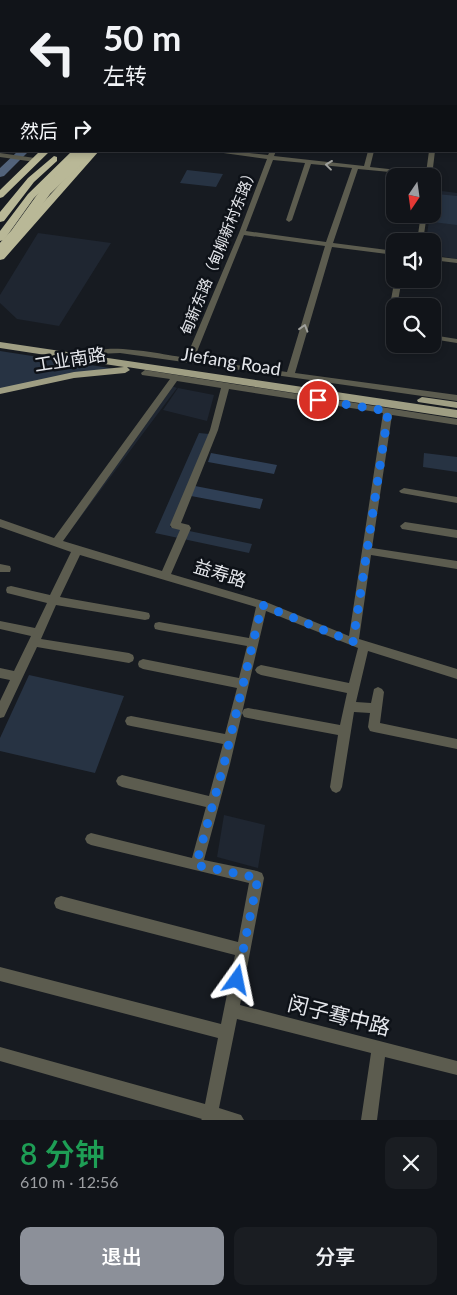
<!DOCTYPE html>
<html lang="zh">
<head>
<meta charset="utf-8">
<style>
  :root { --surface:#111419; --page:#1a1d22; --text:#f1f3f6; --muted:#9c9ea2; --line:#303338; --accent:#8c9099 }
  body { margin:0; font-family:Lato,"Noto Sans SC",sans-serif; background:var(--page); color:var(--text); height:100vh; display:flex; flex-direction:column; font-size:19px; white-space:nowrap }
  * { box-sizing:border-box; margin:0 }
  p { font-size:16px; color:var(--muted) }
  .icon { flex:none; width:28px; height:28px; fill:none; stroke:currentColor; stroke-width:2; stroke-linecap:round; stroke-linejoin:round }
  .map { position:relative; height:1120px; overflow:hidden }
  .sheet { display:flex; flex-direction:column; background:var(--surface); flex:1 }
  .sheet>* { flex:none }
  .top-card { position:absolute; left:0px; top:0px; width:458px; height:152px; box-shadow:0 2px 8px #0003,0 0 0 1px var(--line); background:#111419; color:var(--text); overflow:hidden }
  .needle { width:32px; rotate:193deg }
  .fabs { position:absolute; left:386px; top:168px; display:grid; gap:10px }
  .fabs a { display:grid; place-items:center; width:55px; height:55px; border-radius:10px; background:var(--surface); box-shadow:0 2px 8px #0003,0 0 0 1px var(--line); font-size:25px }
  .pin { position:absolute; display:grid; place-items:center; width:42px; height:42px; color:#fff; margin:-21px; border:2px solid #fff; border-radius:50%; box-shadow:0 1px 5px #0007 }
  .me { position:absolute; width:55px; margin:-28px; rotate:12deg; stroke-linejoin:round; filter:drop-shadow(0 0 4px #0008) }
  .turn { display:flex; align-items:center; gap:18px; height:105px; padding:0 20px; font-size:22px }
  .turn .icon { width:65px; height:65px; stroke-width:2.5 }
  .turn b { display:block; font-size:35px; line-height:42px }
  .then { display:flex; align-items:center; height:48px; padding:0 20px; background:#0003; gap:10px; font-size:19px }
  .round { display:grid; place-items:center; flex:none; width:52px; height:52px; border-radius:10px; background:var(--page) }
  .headline { display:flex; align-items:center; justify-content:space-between; height:85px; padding:0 20px }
  h1 { font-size:30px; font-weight:600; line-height:38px; color:#1e9e55 }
  .cta { display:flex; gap:10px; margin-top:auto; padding:10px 20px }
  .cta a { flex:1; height:58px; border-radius:10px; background:var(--accent); color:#fff; font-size:20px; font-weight:600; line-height:58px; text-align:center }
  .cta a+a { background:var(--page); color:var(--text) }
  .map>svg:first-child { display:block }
</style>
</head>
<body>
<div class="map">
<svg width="457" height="1120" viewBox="0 0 457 1120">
  <rect width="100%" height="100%" fill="#171b21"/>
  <path fill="#1f2631" d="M434 190 457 193V259L433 255 432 241H426L430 214H432Z
    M38 233 111 243 59 326 17 319 0 303V295Z
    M172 386 177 388 65 538 61 537Z
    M178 388 214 395 207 421 163 410Z
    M224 815 265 825 258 868 217 857Z"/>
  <path fill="#273343" d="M187 170 223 174 216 187 180 183Z
    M437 194 457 196V225L433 222Z
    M0 351 116 369 0 390Z
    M199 433 209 434 170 527 252 544 249 553 155 533Z
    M424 453 457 457V472L423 467Z
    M29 675 124 696 95 773 0 751V738Z"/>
  <path fill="#2f3f55" d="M211 453 277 465 274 474 208 462Z
    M195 486 263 499 260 509 191 496Z"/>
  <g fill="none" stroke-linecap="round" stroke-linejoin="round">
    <path fill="#52637b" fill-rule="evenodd" d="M161 0H169V1H161Z
      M18 151H29L4 176 0 177V168Z"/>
    <path fill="#5c5c4f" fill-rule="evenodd" d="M385 0H405V1H386Z
      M456 4H457V6H456Z
      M456 14H457V16H456Z
      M456 24H457V26H456Z
      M456 32H457V35H456Z
      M456 40H457V44L456 43Z
      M1 54V58L0 59V55Z
      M0 83H1V87H0Z
      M0 100H1V104H0Z
      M0 112H1V116H0Z
      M0 126 1 127V131H0Z
      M456 130H457V134H456Z
      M209 151H231L268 155 270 151H276L274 156 364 166 368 151H374L370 167 426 173 429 151H435L432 176 358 169 333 243 395 251V255L332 247 295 373 457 395V401L120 353 96 354 95 352C108 343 169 355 186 358L239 233 267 159ZM273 160 305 163 286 220 289 222 292 220 311 164 352 168 326 242 246 231ZM244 235 325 246 287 372 194 359Z
      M0 153 35 158 38 160 35 162 0 157Z
      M421 214H427L423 241H417Z
      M432 256 457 259V263L432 260Z
      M395 278 402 279 397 306H395L393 330H395V334H389L385 332Z
      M432 335 457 339V343L432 339Z
      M145 370 457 419V425L392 415 372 548 457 561V569L371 555 359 639 457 669V679L368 651 356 702 371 703 374 689 378 687 382 689 384 692 380 723 457 739V749L374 732 370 731 368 727 370 713 354 712 342 787 340 791 336 793 332 791 330 787 338 735 248 718 244 717 242 713 244 709 248 708 340 725 347 693 261 675 257 673 255 670 257 667 261 665 349 683 358 648 266 611 230 764 204 860 257 871 262 873 264 878 240 1005 457 1061V1075L385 1057 377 1120H361L371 1053 237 1019 219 1108 241 1115 244 1120H201L202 1119 0 1061V1047L205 1104 218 1038 0 981V967L221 1024 235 955 61 910 56 908 54 903 56 898 61 896 238 942 249 883 91 845 87 843 85 839 87 835 91 833 192 858 206 807 122 787 118 785 116 781 118 777 122 775 209 796 223 744 131 726 127 725 125 721 127 717 131 716 225 734 237 688 143 669 139 667 138 664 139 661 143 659 239 678 247 646 159 630 155 629 154 626 155 623 159 622 249 638 256 607 80 555 60 597 145 612 149 613 150 616 149 619 145 620 56 605 41 639 129 653 133 655 134 658 133 661 129 663 37 647 4 717 0 718V701L10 680 0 678V668L14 671 31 636 0 629V621L35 628 47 603 7 593 6 590 7 587 11 586 50 595 71 552 0 527V519L54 538 170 379 142 375 141 373ZM177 381 221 388 210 430 170 525 172 528 180 530 162 571 63 541ZM229 389 383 413 349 636 266 602 171 574 191 528 189 525 181 523 218 430Z
      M404 488 457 497V503L401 493 399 491Z
      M405 522 457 530V538L402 529 400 526Z
      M0 564 10 566 11 569 10 572H0Z"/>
    <path fill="#9f9e83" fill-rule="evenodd" d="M0 52H1V56H0Z
      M456 100H457V105H456Z
      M0 342 457 410V418L127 367 130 370 125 373 74 378 0 394V388L74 372 124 367 0 348Z
      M422 397 457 402V408L418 402 417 400Z"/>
    <path fill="#b9b897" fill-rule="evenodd" d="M40 151H50L3 197 0 198V190Z
      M72 151H82L34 198 4 240 0 241V231L28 194Z
      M90 151H99L4 259 0 260V250Z
      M54 156 57 157V161L34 182 4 221 0 222V212L28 178Z"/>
    <path stroke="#b9b897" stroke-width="10" d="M0 250 15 234 46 191 88 151"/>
  </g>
  <defs><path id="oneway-chevron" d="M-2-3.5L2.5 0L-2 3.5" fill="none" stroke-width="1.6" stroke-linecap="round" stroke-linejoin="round" transform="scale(1.25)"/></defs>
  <g stroke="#a0a19d">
    <use href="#oneway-chevron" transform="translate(329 165) rotate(-173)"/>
    <use href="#oneway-chevron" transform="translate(304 328) rotate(-73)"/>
  </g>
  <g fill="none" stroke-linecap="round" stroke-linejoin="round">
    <path stroke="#1a73e8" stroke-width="9" stroke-dasharray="0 16.2" d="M237 980 258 878 196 865 224 764 262 605 353 642 387 420 388 411 318 400"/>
  </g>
  <g text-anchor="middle" stroke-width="5" stroke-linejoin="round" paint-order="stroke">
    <g font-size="15" fill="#e4e6eb" stroke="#0e1218">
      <text transform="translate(219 251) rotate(-68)" y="5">甸新东路（甸柳新村东路）</text>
    </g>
    <g font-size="18" fill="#e4e6eb" stroke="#0e1218">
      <text transform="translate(70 360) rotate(-9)" y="6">工业南路</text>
      <text transform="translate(231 362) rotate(9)" y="6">Jiefang Road</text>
      <text transform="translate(220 574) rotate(17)" y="6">益寿路</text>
    </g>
    <g font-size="21" fill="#e4e6eb" stroke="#0e1218">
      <text transform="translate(339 1016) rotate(14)" y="7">闵子骞中路</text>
    </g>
  </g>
</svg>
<div class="fabs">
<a><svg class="needle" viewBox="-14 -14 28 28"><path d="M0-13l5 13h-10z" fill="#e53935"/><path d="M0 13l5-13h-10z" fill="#9c9ea2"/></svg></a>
<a><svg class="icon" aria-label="sound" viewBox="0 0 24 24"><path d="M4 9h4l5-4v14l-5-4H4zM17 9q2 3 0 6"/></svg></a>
<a><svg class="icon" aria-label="search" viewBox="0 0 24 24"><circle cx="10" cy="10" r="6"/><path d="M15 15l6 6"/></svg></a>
</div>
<div class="pin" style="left:318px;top:400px;background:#d93025"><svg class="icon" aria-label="arrive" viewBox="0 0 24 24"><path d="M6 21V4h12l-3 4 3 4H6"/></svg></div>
<svg class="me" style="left:237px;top:980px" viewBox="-20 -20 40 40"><path d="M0-17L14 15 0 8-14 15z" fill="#1a73e8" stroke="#fff" stroke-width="4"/></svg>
<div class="top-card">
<div class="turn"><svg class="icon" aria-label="left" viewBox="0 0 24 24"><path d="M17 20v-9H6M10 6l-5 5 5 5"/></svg><div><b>50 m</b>左转</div></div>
<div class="then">然后<svg class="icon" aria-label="right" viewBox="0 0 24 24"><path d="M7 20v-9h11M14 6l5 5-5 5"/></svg></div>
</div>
</div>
<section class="sheet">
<div class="headline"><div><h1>8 分钟</h1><p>610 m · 12:56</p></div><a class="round"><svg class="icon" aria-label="close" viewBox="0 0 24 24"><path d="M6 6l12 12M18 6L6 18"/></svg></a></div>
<div class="cta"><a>退出</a><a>分享</a></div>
</section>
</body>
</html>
